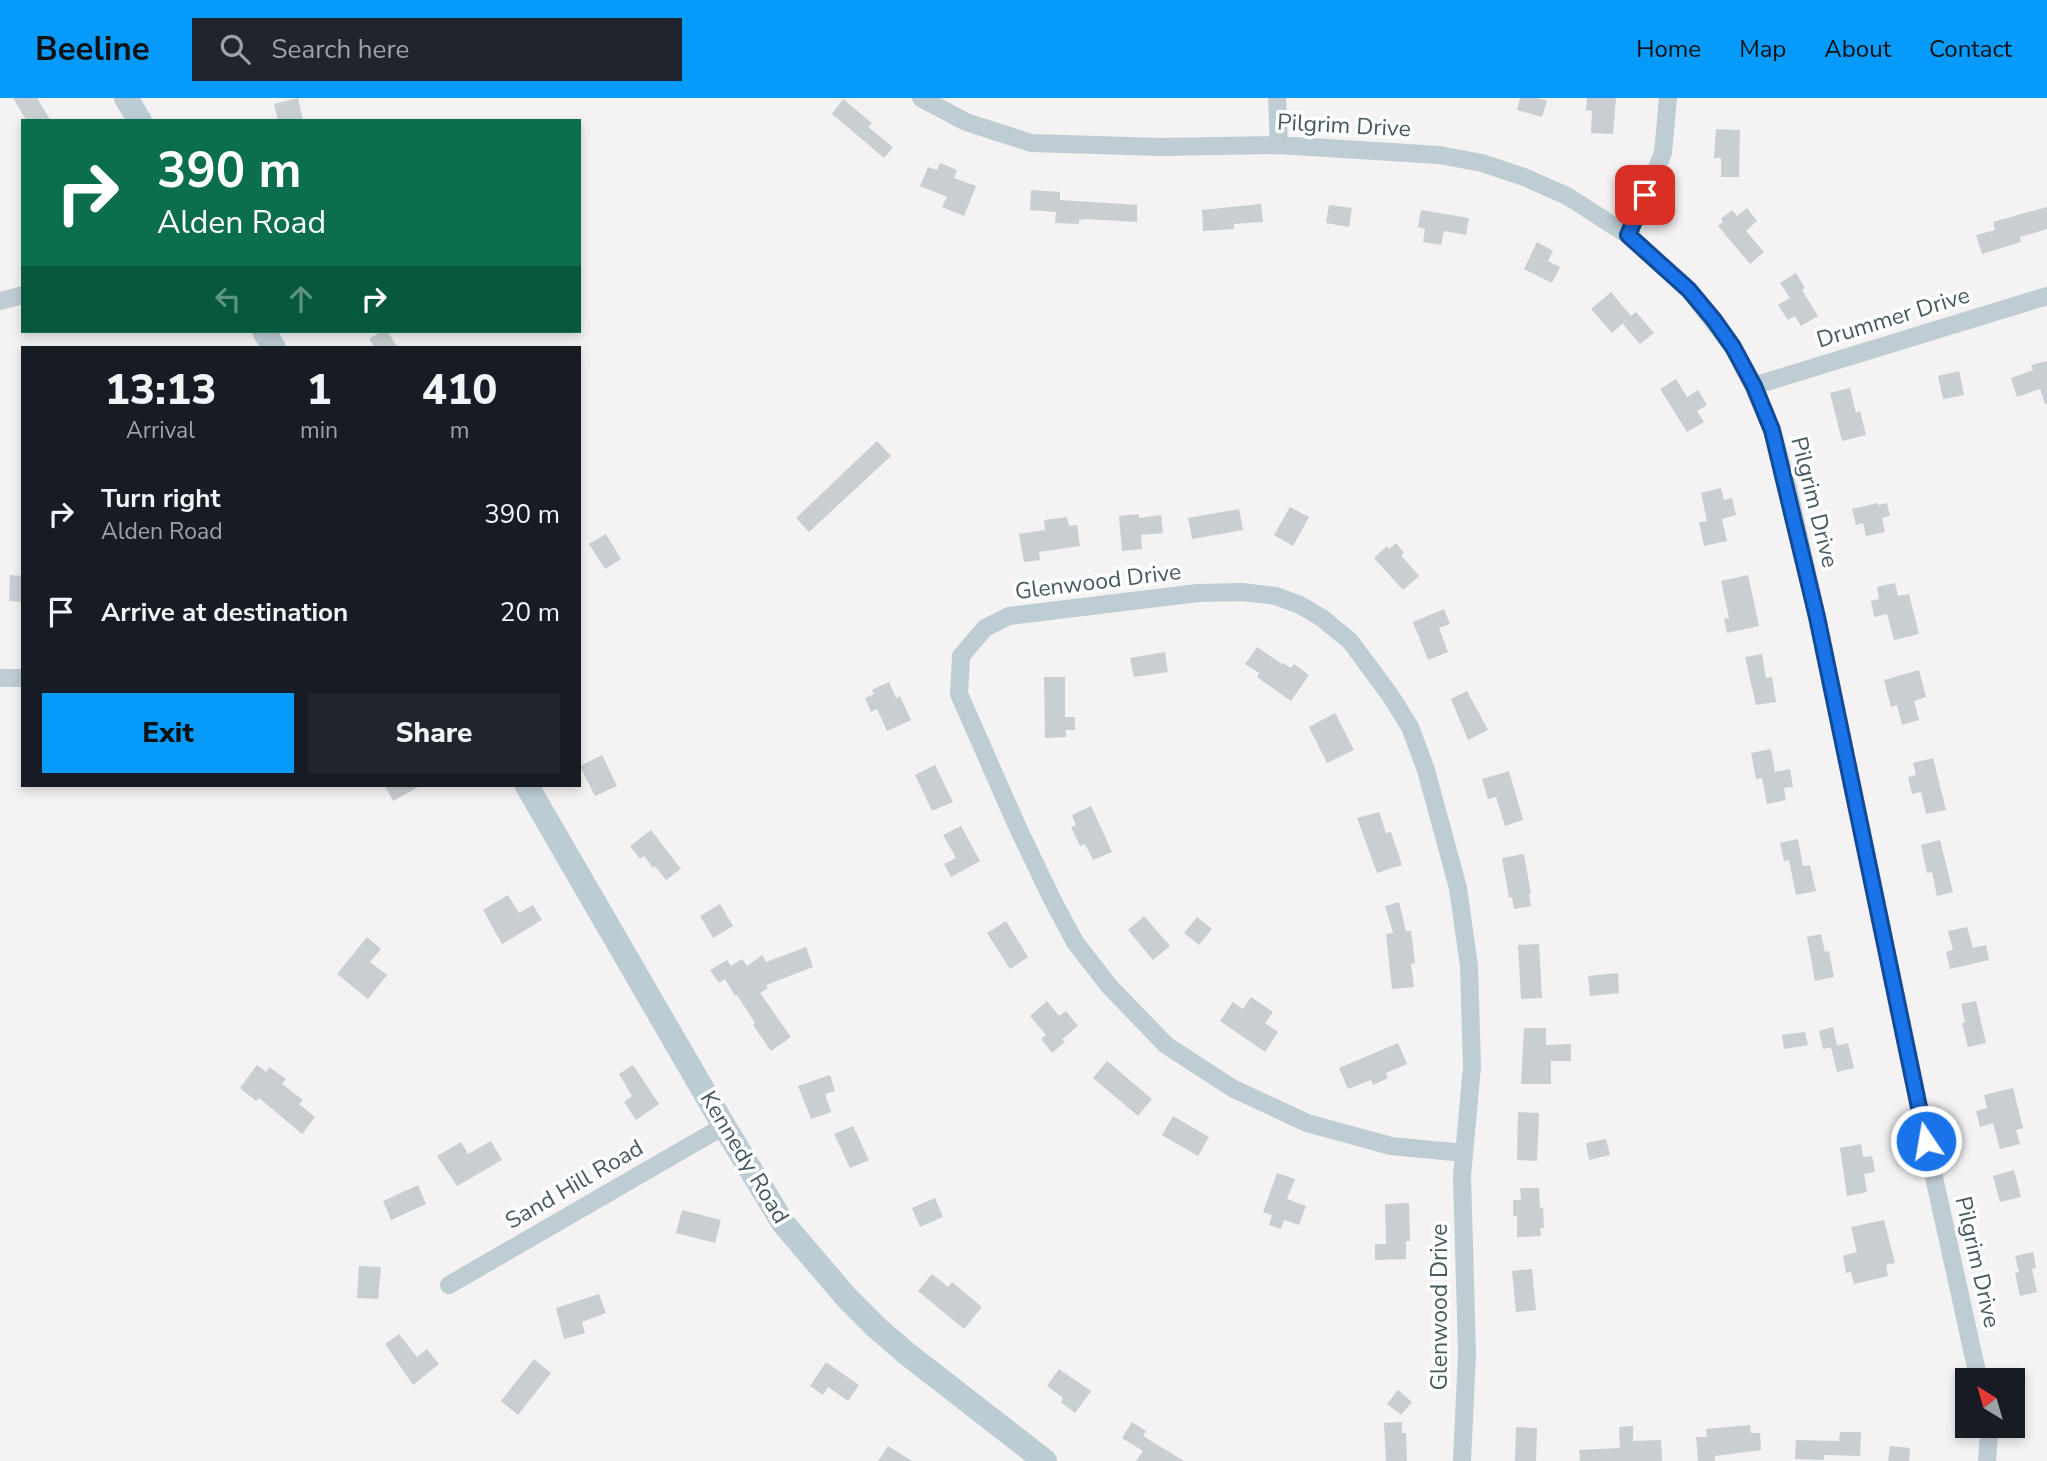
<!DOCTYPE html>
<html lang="en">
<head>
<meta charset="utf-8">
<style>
  :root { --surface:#171b24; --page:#20242c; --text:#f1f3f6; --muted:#9ea1a6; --accent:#069afa }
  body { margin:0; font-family:"Nunito Sans",sans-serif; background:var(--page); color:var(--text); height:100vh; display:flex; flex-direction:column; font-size:26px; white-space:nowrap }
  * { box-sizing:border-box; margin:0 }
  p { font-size:23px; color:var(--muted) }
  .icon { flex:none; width:38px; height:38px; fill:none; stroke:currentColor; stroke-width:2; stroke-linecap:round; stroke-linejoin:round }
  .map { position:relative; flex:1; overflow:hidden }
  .side { position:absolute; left:21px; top:248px; width:560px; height:441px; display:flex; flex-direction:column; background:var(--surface); border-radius:0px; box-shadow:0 4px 10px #0003 }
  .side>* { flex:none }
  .hud { position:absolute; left:21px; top:21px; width:560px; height:214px; border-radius:0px; box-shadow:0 4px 10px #0003; background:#0b6e4f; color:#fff; overflow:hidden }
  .needle { width:46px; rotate:323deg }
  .tools { position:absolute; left:1955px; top:1270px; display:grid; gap:14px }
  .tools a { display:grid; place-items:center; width:70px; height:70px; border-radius:0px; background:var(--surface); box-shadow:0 4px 10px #0003; font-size:35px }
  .pin { position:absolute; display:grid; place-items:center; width:60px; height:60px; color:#fff; margin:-30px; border-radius:14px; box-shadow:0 4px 10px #0006 }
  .me { position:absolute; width:77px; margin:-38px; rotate:348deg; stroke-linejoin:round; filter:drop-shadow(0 0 5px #0008) }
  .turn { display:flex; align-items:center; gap:24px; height:147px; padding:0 21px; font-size:32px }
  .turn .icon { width:91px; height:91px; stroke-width:2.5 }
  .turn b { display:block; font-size:49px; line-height:60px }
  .lanes { display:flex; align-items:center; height:66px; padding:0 21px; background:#0003; justify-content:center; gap:35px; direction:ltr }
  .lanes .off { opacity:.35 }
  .eta { display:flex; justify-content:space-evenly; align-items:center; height:119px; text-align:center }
  .eta b { font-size:42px; font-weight:800; line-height:49px }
  .action { display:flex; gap:14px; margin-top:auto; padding:14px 21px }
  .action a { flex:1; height:80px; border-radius:0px; background:var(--accent); color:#111; font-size:28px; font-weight:800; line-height:80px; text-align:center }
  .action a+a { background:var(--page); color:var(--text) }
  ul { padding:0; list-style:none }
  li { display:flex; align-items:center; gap:21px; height:98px; padding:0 21px }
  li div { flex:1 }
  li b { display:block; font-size:26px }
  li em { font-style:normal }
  header { display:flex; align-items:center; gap:42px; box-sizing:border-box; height:98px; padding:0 35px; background:var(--accent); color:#111 }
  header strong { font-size:33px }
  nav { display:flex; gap:38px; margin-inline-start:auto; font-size:24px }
  .search { width:490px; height:63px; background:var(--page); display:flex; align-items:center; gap:18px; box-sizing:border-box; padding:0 24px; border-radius:0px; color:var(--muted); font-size:26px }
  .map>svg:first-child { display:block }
</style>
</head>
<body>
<header>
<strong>Beeline</strong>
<div class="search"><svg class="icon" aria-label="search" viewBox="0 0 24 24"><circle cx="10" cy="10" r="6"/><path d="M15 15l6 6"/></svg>Search here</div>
<nav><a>Home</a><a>Map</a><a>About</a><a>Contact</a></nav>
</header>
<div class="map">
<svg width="2047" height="1363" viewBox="0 0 2047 1363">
  <rect width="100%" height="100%" fill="#f4f2f2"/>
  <path fill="#c8ced2" d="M13 0H37L51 23H27Z
    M298 0 303 23H278L274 6Z
    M1520 0H1537L1547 3 1542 19 1517 12Z
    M1587 0H1616L1613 36 1591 35 1592 13 1586 12Z
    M843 1 872 25 868 29 893 49 884 60 832 16Z
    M1716 31 1740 32 1739 79H1721V60H1714Z
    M940 65 957 72 954 80 976 88 964 118 942 109 947 99 920 88 928 69 937 72Z
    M1031 92 1060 94V102L1137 107V124L1086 121 1079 122V126L1055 125 1056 114 1030 112Z
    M1261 106 1263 124 1234 126V131L1203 133 1202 112Z
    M1329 107 1352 110 1349 129 1326 125Z
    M2047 109V131L2020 139 2021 144 1982 156 1976 137 1995 132 1993 124Z
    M1747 110 1757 123 1746 133 1764 154 1750 166 1718 128 1723 124 1721 121 1732 112 1737 118Z
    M1421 112 1469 120 1466 137 1444 133 1441 147 1423 144 1425 131 1418 129Z
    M1537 144 1553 153 1548 163 1560 169 1552 185 1524 171Z
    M1796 175 1805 190 1802 192 1818 218 1801 228 1795 218 1788 222 1778 207 1790 200 1780 185Z
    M1611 194 1631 218 1636 214 1654 235 1640 246 1623 226 1628 221 1612 235 1591 211Z
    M382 233H387L398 250H375L369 241Z
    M2047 263V306H2045L2040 291 2017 299 2011 280 2033 272 2031 267Z
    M1959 273 1964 297 1943 301 1938 278Z
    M1676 281 1687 299 1698 292 1707 307 1697 313 1704 324 1687 334 1660 291Z
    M1850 290 1856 315 1860 313 1866 337 1842 343 1830 295Z
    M877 343 891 358 809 434 796 420Z
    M1721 390 1724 402 1732 400 1736 417 1722 421 1727 443 1704 448 1699 424 1707 423 1701 395Z
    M1878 405V407L1887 405 1890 418 1882 420 1885 434 1866 438 1863 425 1856 427 1852 411Z
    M1290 409 1309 419 1293 448 1274 437Z
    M1239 411 1243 432 1192 441 1188 420Z
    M1139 416V420L1161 417 1163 435 1141 437 1142 451 1122 453 1119 418Z
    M1067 419 1069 428 1077 427 1080 448 1039 454 1040 462 1024 464 1019 436 1045 432 1044 422Z
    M606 436 621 461 605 471 589 446Z
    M1396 445 1404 455 1401 457 1419 478 1403 492 1374 460 1387 448 1389 451Z
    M10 477 23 478V504L9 503Z
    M1748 477 1759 528 1727 535 1724 521 1729 520 1721 483Z
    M1895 485 1898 498 1909 496 1919 536 1894 542 1887 516 1874 519 1871 503 1879 501 1877 489Z
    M1444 511 1450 526 1439 530 1448 554 1428 562 1413 524Z
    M1257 549 1282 566 1283 565 1291 570 1294 566 1309 577 1291 603 1257 579 1259 575 1245 566Z
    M1165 554 1168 574 1134 579 1130 560Z
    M1762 556 1766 580 1772 579 1776 604 1756 607 1745 559Z
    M1919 572 1926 599 1914 603 1919 622 1902 627 1897 607 1891 609 1884 582Z
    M1044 579H1065V619H1075V632H1066V639L1045 640Z
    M889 584 896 600 900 598 911 622 887 633 877 611 871 614 865 600 874 596 872 592Z
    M1467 593 1488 632 1468 642 1451 601Z
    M1335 615 1354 652 1327 665 1309 629Z
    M1771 651 1775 674 1790 671 1793 689 1784 690 1786 702 1767 706 1762 680 1756 681 1751 655Z
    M602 657 617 688 595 698 580 668Z
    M1933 660 1946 712 1926 716 1921 694 1912 696 1908 679 1916 677 1913 665Z
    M935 667 953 704 932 713 915 677Z
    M1509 673 1523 722 1505 728 1496 699 1488 701 1482 681Z
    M385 688H420L393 703Z
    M1091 708 1112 754 1093 762 1085 746 1080 748 1071 729 1076 727 1072 717Z
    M1379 714 1386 735 1391 734 1402 767 1377 775 1357 720Z
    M961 728 980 763 951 779 944 766 956 760 943 737Z
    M651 732 681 771 666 782 655 768 653 770 644 758 640 761 630 748Z
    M1798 741 1803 768 1810 767 1816 793 1796 797 1789 762 1784 763 1780 745Z
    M1940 742 1953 794 1937 798 1932 774 1927 775 1921 747Z
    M1524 756 1531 796H1529L1531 808 1514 811 1512 799 1509 800 1502 760Z
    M508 797 519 815 533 807 542 822 502 846 483 812Z
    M1399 804 1406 833H1411L1415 865 1411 866 1414 889 1392 891 1386 836 1393 835 1385 808Z
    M720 806 733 828 713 840 700 818Z
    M1144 818 1170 848 1153 862 1128 832Z
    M1197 819 1212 831 1199 847 1184 835Z
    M1006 823 1028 859 1010 871 987 835Z
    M1967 829 1973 850 1986 847 1989 862 1950 871 1946 854 1953 852 1948 833Z
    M1821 836 1825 854 1829 853 1834 879 1815 883 1807 839Z
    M367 839 381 851 370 864 387 877 368 901 337 876Z
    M1539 846 1542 900 1521 901 1518 847Z
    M806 849 813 869 766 887 768 890 760 895 791 939 771 953 753 927 755 925 737 897 735 898 725 881 719 885 710 872 727 862 731 868 742 861 747 868 762 857 766 864Z
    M1618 875 1619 895 1590 898 1588 878Z
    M1251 899 1273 914 1265 925 1278 934 1265 954 1220 923 1233 904 1243 911Z
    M1047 903 1059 918 1066 913 1078 928 1062 941 1065 944 1052 955 1041 941 1046 937 1030 918Z
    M1976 903 1986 945 1968 949 1962 925 1965 924 1961 906Z
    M1833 929 1837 948 1823 951 1819 933Z
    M1524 930H1546V947L1571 946V963H1551V986H1521Z
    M1805 934 1808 947 1784 951 1782 937Z
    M1398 945 1407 966 1386 975 1388 980 1373 987 1371 982 1348 991 1339 970Z
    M1848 945 1854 970 1837 974 1831 949Z
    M1107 963 1152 1001 1138 1018 1093 980Z
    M257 967 266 974 269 969 286 981 282 986 303 1002 299 1006 315 1019 302 1036 259 1000 256 1003 240 990Z
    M633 967 659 1006 636 1022 624 1004 632 998 619 976Z
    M830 977 835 993 825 996 831 1014 811 1021 798 988Z
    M2013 990 2023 1030 2016 1032 2020 1046 2000 1051 1993 1025 1980 1029 1976 1013 1987 1010 1984 997Z
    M1518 1014 1539 1015 1537 1063 1517 1062Z
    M1173 1018 1209 1039 1198 1058 1162 1037Z
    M853 1028 869 1062 850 1070 834 1036Z
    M1606 1041 1610 1057 1589 1062 1586 1045Z
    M491 1043 502 1062 457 1088 437 1058 461 1044 468 1056Z
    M1861 1046 1863 1059 1872 1058 1875 1074 1864 1076 1867 1094 1847 1098 1840 1050Z
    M2014 1072 2021 1099 2000 1104 1993 1078Z
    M1277 1075 1295 1081 1287 1101 1306 1108 1299 1127 1284 1122 1281 1131 1269 1127 1272 1117 1263 1114Z
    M418 1087 426 1106 391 1122 383 1103Z
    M1520 1090H1539L1540 1110 1543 1109 1544 1130H1540L1541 1138 1517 1139V1118H1513V1102H1521Z
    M935 1100 943 1119 920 1129 912 1110Z
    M1409 1105 1410 1143H1406V1161L1375 1162V1146H1386L1385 1106Z
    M682 1112 721 1122 715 1145 676 1135Z
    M1884 1122 1895 1165 1886 1167 1888 1178 1854 1186 1851 1174 1846 1175 1843 1158 1857 1154 1851 1129Z
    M2033 1154 2036 1170 2032 1171 2037 1194 2020 1198 2015 1175 2019 1174 2015 1158Z
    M359 1168 381 1169 378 1201 357 1200Z
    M1532 1171 1536 1212 1516 1214 1512 1173Z
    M932 1176 948 1189 952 1184 982 1209 964 1231 918 1193Z
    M599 1196 606 1215 582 1224 585 1235 564 1241 556 1210Z
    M399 1236 417 1259 427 1251 439 1266 413 1287 385 1246Z
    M534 1261 551 1275 518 1317 501 1303Z
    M826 1264 859 1287 848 1303 828 1289 823 1297 810 1288Z
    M1059 1271 1091 1293 1075 1315 1061 1304 1063 1300 1047 1288Z
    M1398 1292 1412 1304 1401 1317 1387 1306Z
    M1132 1324 1146 1333 1143 1338 1184 1363H1136L1143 1353 1122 1340Z
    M1402 1324V1335H1406L1407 1363H1386L1384 1325Z
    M1750 1327 1751 1335H1760L1761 1352 1715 1358V1363H1698L1696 1339H1707L1706 1331Z
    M1633 1328V1343L1661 1342 1662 1363H1580L1579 1352 1620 1350 1619 1329Z
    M1516 1329 1537 1330 1536 1363H1515Z
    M1840 1334H1861L1860 1358 1824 1357V1362L1795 1361 1796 1342 1839 1343Z
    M888 1348 912 1363H878Z
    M1890 1348 1910 1350 1909 1363H1888Z"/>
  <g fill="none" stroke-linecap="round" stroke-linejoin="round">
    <path stroke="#beccd3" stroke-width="18" d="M921 0 966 24 1031 45 1162 49 1279 47 1439 57 1482 65 1524 79 1567 98 1628 137 1689 192 1733 249 1753 288 1772 332 1788 390 1817 519 1932 1070 1979 1283
      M1277 0 1279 47
      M1628 137 1663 55 1668 0
      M0 203 23 197
      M1753 288 2047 198
      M0 580H23
      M449 1187 724 1028
      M1462 1363 1467 1255 1462 1078 1472 969 1469 868 1458 790 1426 672 1410 629 1390 597 1350 543 1322 520 1300 507 1276 498 1242 494 1198 495 1009 518 985 530 961 558 959 596 1018 730 1052 801 1075 844 1109 888 1166 947 1232 990 1307 1025 1391 1048 1464 1055
      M1987 1363 1989 1337 1988 1328"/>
    <path stroke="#bcccd5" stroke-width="24" d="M126 0 140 23
      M264 233 274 250
      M527 688 724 1028 783 1125 847 1200 876 1229 906 1255 1045 1363"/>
  </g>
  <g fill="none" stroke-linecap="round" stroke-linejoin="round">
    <defs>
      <path id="route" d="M1645 97 1628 137 1689 192 1714 222 1733 249 1754 288 1772 332 1817 519 1926 1043"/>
    </defs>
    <use href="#route" stroke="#114b97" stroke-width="18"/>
    <use href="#route" stroke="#1a73e8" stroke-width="12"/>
  </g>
  <g text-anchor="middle" stroke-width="7" stroke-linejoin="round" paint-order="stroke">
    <g font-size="23" fill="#475a62" stroke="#fff">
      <text transform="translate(1344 27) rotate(3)" y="8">Pilgrim Drive</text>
      <text transform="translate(1893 219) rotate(-17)" y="8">Drummer Drive</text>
      <text transform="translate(1815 404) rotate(76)" y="8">Pilgrim Drive</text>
      <text transform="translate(1098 483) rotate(-7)" y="8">Glenwood Drive</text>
      <text transform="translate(745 1059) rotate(59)" y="8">Kennedy Road</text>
      <text transform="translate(574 1086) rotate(-30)" y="8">Sand Hill Road</text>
      <text transform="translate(1978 1164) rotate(77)" y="8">Pilgrim Drive</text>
      <text transform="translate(1439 1209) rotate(-90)" y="8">Glenwood Drive</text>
    </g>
  </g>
</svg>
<div class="tools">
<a><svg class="needle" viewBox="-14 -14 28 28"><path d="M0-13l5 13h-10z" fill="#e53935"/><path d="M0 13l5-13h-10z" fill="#9ea1a6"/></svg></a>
</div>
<div class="pin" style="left:1645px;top:97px;background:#d93025"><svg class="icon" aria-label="arrive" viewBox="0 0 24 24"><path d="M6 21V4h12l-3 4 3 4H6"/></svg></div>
<svg class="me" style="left:1926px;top:1043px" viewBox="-20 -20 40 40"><circle r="17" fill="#1a73e8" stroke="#fff" stroke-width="3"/><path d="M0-11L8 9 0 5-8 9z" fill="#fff"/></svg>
<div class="hud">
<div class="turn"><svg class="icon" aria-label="right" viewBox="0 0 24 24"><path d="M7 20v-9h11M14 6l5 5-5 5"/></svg><div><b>390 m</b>Alden Road</div></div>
<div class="lanes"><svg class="icon off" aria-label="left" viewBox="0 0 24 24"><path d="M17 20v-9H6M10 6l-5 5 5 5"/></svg><svg class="icon off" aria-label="ahead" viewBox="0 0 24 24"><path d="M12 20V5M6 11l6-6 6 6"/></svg><svg class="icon" aria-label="right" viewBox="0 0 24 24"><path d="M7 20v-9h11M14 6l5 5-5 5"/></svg></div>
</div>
<section class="side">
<div class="eta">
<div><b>13:13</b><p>Arrival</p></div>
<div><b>1</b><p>min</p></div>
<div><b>410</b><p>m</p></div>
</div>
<ul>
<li><svg class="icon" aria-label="right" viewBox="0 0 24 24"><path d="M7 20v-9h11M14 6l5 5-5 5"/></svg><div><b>Turn right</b><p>Alden Road</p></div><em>390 m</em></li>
<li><svg class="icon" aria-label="arrive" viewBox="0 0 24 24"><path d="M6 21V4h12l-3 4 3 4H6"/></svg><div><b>Arrive at destination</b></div><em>20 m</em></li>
</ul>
<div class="action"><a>Exit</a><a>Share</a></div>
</section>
</div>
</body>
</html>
